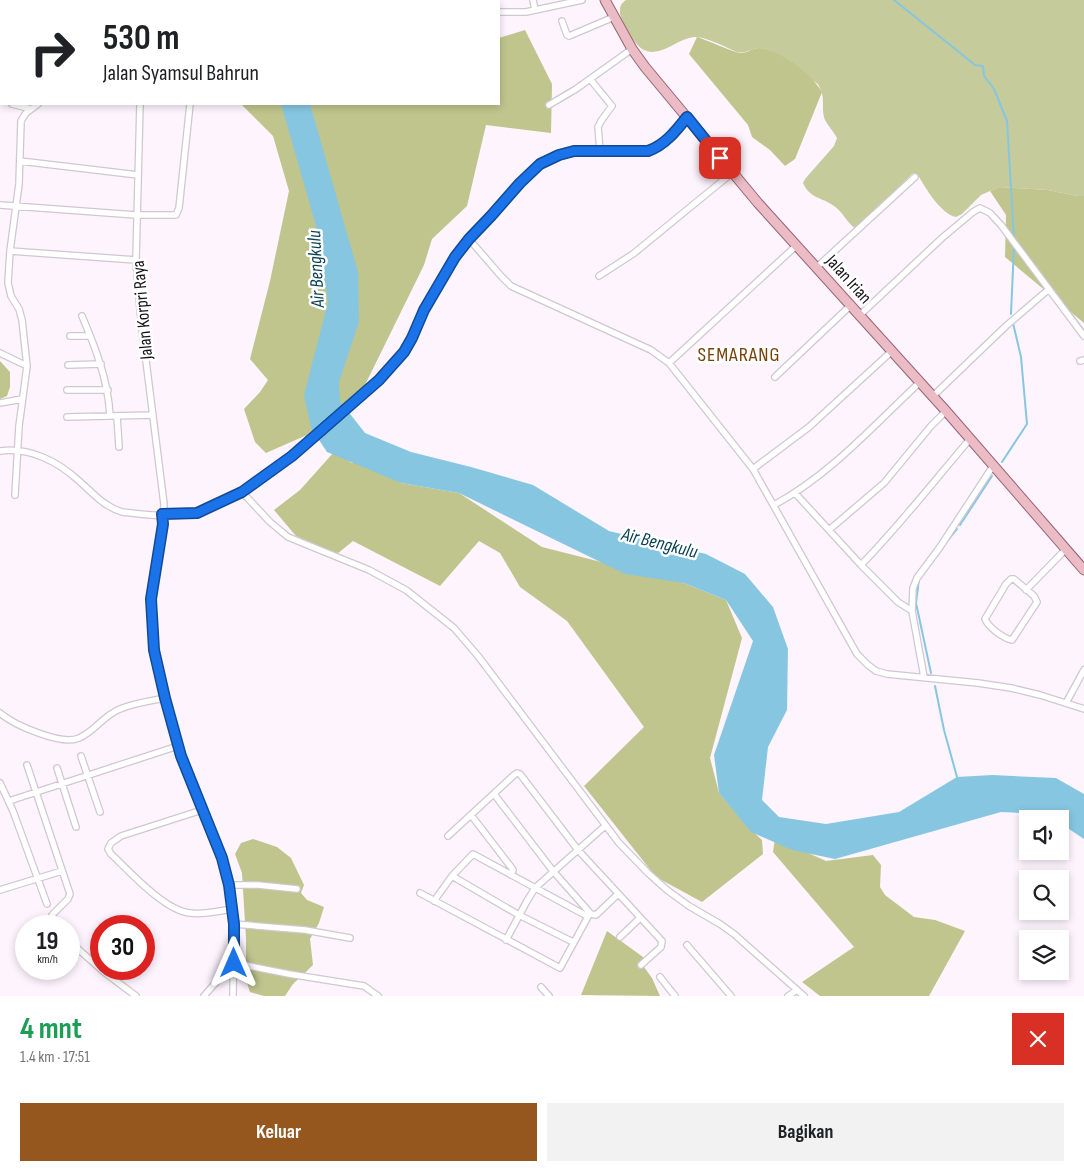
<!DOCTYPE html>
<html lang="id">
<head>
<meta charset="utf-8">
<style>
  :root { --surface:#fff; --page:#f2f2f2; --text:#202124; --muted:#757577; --accent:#96571e }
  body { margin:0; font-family:"Sofia Sans Condensed",sans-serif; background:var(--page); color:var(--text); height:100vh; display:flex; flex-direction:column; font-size:19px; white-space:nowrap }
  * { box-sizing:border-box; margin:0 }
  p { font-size:16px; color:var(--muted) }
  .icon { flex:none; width:28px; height:28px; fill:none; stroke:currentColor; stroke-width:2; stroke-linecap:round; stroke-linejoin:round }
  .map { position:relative; height:996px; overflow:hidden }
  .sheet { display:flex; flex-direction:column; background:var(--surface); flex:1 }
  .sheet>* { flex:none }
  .hud { position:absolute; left:0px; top:0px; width:500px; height:105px; box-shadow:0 2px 8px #0003; background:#fff; color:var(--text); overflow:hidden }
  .tools { position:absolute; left:1019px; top:810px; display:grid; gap:10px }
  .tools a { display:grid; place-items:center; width:50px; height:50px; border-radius:0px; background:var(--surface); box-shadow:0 2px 8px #0003; font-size:25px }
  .speed { position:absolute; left:15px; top:915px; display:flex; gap:10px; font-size:25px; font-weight:700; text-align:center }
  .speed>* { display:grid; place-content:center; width:65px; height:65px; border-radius:50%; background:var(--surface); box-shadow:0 2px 8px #0003; line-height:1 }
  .speed small { font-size:12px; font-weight:400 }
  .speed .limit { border:8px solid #d22; background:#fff; color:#111 }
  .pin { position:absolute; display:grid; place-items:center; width:42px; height:42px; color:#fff; margin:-21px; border-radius:10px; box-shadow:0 2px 8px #0006 }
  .me { position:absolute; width:55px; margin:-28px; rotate:0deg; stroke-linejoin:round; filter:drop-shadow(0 0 4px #0008) }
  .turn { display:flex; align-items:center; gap:18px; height:105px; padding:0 20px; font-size:22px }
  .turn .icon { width:65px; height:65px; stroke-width:2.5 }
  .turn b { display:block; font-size:35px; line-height:42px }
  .round { display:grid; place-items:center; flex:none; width:52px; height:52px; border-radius:0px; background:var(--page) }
  .headline { display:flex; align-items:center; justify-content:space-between; height:85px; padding:0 20px }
  h1 { font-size:30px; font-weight:700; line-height:38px; color:#1e9e55 }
  .cta { display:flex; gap:10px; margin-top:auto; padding:10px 20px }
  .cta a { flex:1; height:58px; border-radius:0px; background:var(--accent); color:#fff; font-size:20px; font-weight:700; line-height:58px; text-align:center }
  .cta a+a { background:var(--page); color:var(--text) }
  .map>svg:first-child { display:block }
</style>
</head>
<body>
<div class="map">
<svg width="1084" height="996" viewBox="0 0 1084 996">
  <rect width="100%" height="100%" fill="#fdf4fe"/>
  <path fill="#c5cb9b" d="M626 0H1084V196H1077L1048 190 999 187 981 195 962 214 956 217C941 214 926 189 918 175L913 173 856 229C847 223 843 212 834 206 822 197 810 199 803 183L805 179 834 146 837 138C834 132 828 126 825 120 820 107 827 100 818 84 802 73 777 50 759 48 752 48 746 54 737 52 727 48 705 36 694 37 678 38 661 58 644 50 635 46 618 19 620 9 620 5 623 2 626 0Z"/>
  <path fill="#bfc58d" d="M525 30 552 84 551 133 486 125 467 206 432 239 424 265 365 385 307 435 266 453 255 442 244 409 260 392 268 380 250 359 270 281 289 191 273 136 241 104H499V38Z
    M697 37C707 40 732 52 741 53 747 53 753 48 759 48 780 50 812 74 822 92L795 159 785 166 770 150 752 137 748 125 689 54Z
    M999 187 1048 190 1077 196H1084V323L1005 257 1006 215 990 191Z
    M0 361 10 372V387L7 396 0 399Z
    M334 452 352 463 377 462 401 483 459 493 542 547 684 583 726 600 742 638 710 758 719 793 748 827 762 840 763 854 702 902 656 877 584 786 644 727 567 621 520 587 500 553 479 541 440 586 353 541 337 554 296 536 274 510 300 490Z
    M775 838 826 861 873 855 881 865 880 887 885 895 914 917 935 920 965 931 929 996H820L802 982 854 947 773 852Z
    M253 839 277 847 291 858 304 885 301 893 307 900 324 907 319 923 310 939 313 965 293 984 285 996H264L250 992 246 980V939L242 873 235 854 241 843Z
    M607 931 643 957 644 967 652 978 660 996 581 995Z"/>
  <path fill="#87c6e1" d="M281 104H310L358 272 359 322 339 382 340 401 365 433 411 452 471 467 533 485 609 531 706 554 745 574 773 607 788 649 787 710 768 747 762 800 779 817 826 824 899 812 957 777 992 775 1056 778 1084 794V839L1060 823V819H1054L1047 814 1001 812 835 859 792 850 751 832 719 793 714 755 753 641 726 600 684 583 625 574 459 493 401 483 327 452 311 428 304 395 328 302 318 233Z"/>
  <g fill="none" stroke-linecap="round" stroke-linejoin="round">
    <path stroke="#87c6e1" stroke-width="2" d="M894 0 975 65 983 66 984 76 994 89 1007 121 1014 239
      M1057 295 1084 331
      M1011 314 1014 246
      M1002 462 1027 424 1021 357 1013 323
      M960 525 992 476
      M945 544 957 529
      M919 579 916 603 931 673
      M935 686 944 730 957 777"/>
    <defs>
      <path id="minor" d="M61 0 66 1
        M533 0 535 10
        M31 1 32 0
        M158 1 159 0
        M206 1 207 0
        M0 6 1 4
        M499 12H526L582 0
        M562 21 567 35 569 36 614 17
        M590 79 612 106 601 121 598 127 600 151
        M1 100V98
        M12 104 31 109
        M140 104 136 260 141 321 164 504 163 524 151 599 154 650 165 698 181 756 222 858 229 885 234 924 233 996
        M549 105 576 89 632 49
        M20 161 138 175
        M0 205 136 215H176L179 208 190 104
        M469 239 501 276 511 286 651 350 669 363 753 469 857 654 868 665 876 671 887 674 978 683 1011 688 1040 695 1084 709
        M10 251 136 260
        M817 267 915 177
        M599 276 633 254 732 173
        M860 315 942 238 973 212 980 208 990 213 1001 225 1084 336
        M82 316C96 349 108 380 110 416
        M70 336H90
        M0 353 27 366
        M1080 361 1084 360
        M669 363 797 245
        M68 365 101 364
        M775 377 851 305
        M67 390H108
        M933 396 1006 326 1049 289
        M0 403 22 399
        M117 416 119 447
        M67 417 153 415
        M0 451C29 447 57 461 78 480 93 493 103 506 122 512 145 515 183 519 204 511 260 490 305 446 348 407 368 390 390 374 404 352 413 339 417 325 424 311 429 300 436 289 442 278 459 249 482 227 504 202 516 189 526 174 541 164 565 147 594 150 621 152 634 152 647 154 658 147 670 140 678 127 687 117
        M753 469 809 427 892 351
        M242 492 270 522 288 537 369 570 406 590 454 628 478 656 619 843 648 873 667 890 689 906 720 924 734 934 804 996
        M795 493 861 565 898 602 912 611
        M15 495 19 426 27 366 22 320 19 309 11 296 8 283 10 251 19 184 21 121 26 113 38 104
        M774 505C830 475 874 425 920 382
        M829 530 884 483 931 426 946 411
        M861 565C900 525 934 481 970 439
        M1011 579H1014L1034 596 1037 602 1012 640C1003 638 989 628 985 619L1006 584Z
        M1026 590 1066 549
        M924 677 912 611 913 588 917 578 940 547 993 466
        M1066 703 1084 670
        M0 713C14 725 62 746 79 738 94 732 104 715 120 709 134 703 150 701 165 698
        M81 756 100 812
        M27 765 70 894 68 899 52 915 57 926
        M57 768 76 827
        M0 783 13 811 47 904
        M494 794 553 871 591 914 596 915 618 894
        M9 801 178 746
        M202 810 121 836 111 843 108 849 111 854C129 871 165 911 190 913 203 915 219 911 232 909
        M471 815 511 867 513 870 511 875
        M448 836 514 775 517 773 520 774 578 850 662 941 661 947 641 965
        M452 876 519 915 573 942
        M229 885H258L297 889
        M0 890 62 871
        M420 893 560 968 590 913
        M434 901 452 876 473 854 587 916
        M234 924 305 930 350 938
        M620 937 640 918
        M506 940 527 901 535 888 605 826
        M69 941 104 972 136 996
        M687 945 731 996
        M234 963 289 974 364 986 378 996
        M660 977 675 996
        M541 987 549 996
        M204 996 218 980 234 971
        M788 996 797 990"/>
      <path id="primary" d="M605 0 632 49 645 67 758 203 946 411 1084 570"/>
    </defs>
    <use href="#minor" stroke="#d0c7d0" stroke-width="8"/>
    <use href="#primary" stroke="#976370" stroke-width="11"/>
    <use href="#minor" stroke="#fff" stroke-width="5.5"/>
    <use href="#primary" stroke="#ebbbc6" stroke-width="9"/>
  </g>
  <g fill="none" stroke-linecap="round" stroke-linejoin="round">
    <defs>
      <path id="route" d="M234 963V924L229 885 222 858 181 756 165 698 154 650 151 599 163 524 162 514 197 513 242 492 292 456 379 380 404 352 412 338 424 310 455 257 469 239 491 216 520 183 540 164 559 155 574 151H648C665 145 676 131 687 117L720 158"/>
    </defs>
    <use href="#route" stroke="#114b97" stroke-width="12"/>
    <use href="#route" stroke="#1a73e8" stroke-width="9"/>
  </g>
  <g text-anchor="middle" stroke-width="5" stroke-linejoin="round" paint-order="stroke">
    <g font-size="18" fill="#161316" stroke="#fff">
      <text transform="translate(849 279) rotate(48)" y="6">Jalan Irian</text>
      <text transform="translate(142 310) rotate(-95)" y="6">Jalan Korpri Raya</text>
    </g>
    <g font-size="19" font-style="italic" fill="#084053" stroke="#fff">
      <text transform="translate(315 269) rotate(-93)" y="7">Air Bengkulu</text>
      <text transform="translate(660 542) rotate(14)" y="7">Air Bengkulu</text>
    </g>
    <g font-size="20" letter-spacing="1" fill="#784006" stroke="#fff">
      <text x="739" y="361">SEMARANG</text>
    </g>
  </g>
</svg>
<div class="tools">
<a><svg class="icon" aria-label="sound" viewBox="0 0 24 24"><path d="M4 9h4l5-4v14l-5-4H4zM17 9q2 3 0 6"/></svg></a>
<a><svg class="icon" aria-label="search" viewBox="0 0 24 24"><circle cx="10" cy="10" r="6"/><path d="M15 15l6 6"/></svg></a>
<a><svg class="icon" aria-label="layers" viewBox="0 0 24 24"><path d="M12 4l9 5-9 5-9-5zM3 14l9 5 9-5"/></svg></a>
</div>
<div class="speed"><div>19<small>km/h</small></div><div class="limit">30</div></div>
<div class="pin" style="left:720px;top:158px;background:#d93025"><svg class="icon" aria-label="arrive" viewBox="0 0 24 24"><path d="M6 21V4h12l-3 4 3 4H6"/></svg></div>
<svg class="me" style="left:234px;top:963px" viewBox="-20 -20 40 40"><path d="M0-17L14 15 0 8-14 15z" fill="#1a73e8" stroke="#fff" stroke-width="4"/></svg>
<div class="hud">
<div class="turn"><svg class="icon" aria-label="right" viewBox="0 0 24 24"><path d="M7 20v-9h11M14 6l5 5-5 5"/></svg><div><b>530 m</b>Jalan Syamsul Bahrun</div></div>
</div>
</div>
<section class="sheet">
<div class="headline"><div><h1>4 mnt</h1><p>1.4 km · 17:51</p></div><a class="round" style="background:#d93025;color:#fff"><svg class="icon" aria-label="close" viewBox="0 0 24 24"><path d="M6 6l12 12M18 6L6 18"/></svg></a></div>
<div class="cta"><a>Keluar</a><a>Bagikan</a></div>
</section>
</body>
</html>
